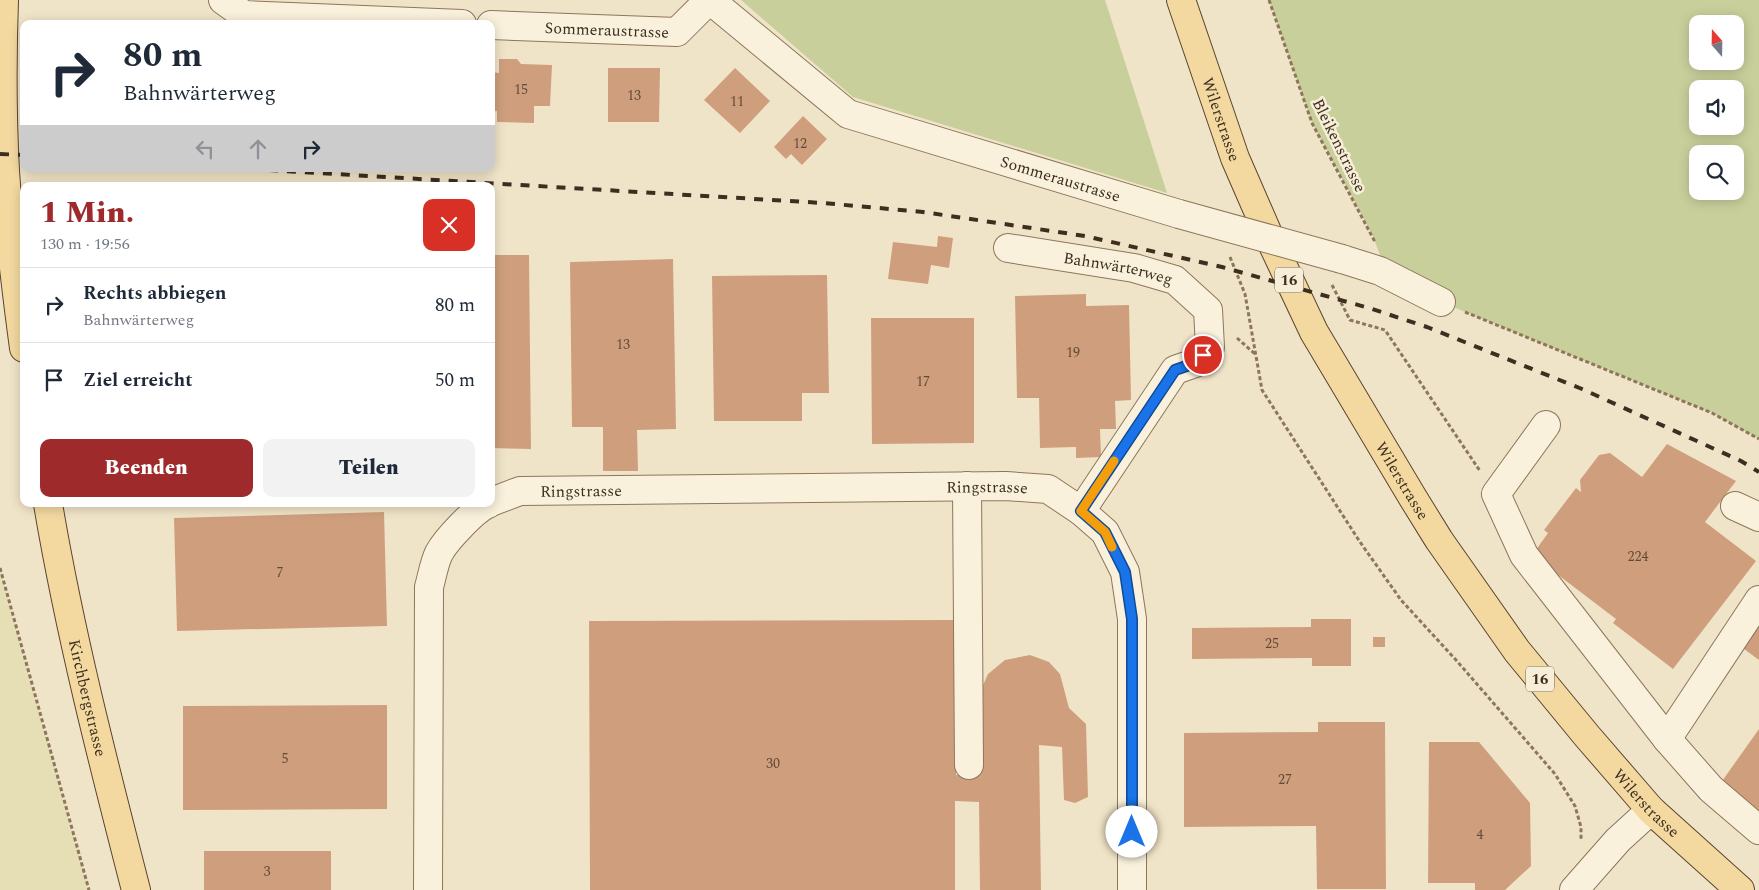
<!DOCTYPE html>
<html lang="de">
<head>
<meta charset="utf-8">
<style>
  :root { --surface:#fff; --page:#f2f2f3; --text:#1f2937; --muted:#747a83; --line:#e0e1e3; --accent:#9e2a2b }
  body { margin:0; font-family:Spectral,serif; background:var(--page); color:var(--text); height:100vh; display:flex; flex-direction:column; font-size:19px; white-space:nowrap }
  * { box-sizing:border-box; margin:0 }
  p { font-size:16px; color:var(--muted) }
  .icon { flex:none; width:28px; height:28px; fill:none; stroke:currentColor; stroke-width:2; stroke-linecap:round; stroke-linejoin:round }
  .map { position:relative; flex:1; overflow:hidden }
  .details { position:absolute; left:20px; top:182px; width:475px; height:325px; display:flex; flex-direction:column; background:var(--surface); border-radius:10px; box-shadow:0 2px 12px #0003 }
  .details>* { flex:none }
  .hud { position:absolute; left:20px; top:20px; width:475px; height:152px; border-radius:10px; box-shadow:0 2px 12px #0003; background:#fff; color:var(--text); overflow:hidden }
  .needle { width:32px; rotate:340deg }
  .fabs { position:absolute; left:1689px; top:15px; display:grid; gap:10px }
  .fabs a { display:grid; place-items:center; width:55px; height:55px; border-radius:10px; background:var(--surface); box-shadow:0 2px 12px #0003; font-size:25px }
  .pin { position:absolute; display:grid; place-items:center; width:42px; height:42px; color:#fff; margin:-21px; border:2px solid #fff; border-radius:50%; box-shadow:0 1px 5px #0007 }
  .me { position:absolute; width:55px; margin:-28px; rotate:0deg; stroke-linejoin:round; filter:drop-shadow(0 0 4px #0008) }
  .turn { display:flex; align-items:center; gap:18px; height:105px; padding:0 20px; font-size:22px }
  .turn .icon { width:65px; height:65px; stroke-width:2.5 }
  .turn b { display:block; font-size:35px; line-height:42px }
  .lanes { display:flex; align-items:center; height:48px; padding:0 20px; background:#0003; justify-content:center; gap:25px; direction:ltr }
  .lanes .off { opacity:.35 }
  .round { display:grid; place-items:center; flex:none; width:52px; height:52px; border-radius:10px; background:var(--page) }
  .head { display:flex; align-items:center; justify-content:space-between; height:85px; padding:0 20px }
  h1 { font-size:30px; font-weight:800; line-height:38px; color:var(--accent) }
  .cta { display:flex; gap:10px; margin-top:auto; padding:10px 20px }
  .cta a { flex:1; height:58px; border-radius:10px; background:var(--accent); color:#fff; font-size:20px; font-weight:800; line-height:58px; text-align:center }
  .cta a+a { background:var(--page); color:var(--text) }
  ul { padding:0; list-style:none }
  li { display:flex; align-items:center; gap:15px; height:75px; padding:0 20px; border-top:1px solid var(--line) }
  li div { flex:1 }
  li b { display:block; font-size:19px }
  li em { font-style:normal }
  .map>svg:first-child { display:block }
</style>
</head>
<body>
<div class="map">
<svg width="1759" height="890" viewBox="0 0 1759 890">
  <rect width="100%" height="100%" fill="#f0e4c8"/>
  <path fill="#e6deb5" d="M0 568 13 618 89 890H0Z"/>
  <path fill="#c9cf9b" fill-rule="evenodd" d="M741 0H1105L1167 193 853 97Z
    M1269 0H1759V439L1712 413 1441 302 1380 271V255L1372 234 1312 123ZM1698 24H1735V61H1698ZM1698 89H1735V126H1698ZM1698 154H1735V191H1698Z"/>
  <path fill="#cf9f7d" d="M499 59H517L521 64 552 65 550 106H534V123L497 122V111H491V72L499 73Z
    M608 68H660L659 122H608Z
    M735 68 770 101 740 133 704 100Z
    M803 116 827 139 802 165 791 154 786 159 774 147Z
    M938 236 953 238 949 268 931 265 928 284 888 279 893 242 937 247Z
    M491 255H529L531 449 491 448Z
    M673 259 676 429 637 430 638 471H603V427H572L570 262Z
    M827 275 829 393H802V421H714L712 276Z
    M1086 294V306L1129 305 1131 400 1115 401 1116 429H1100L1101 457 1076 458V447L1040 448 1039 398H1017L1015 296Z
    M871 318H974V443L872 444Z
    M1667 444 1736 481 1705 522 1756 561 1673 669 1613 623 1616 619 1549 568 1533 554 1548 533 1544 530 1576 488 1581 492 1580 480 1599 455 1610 453 1642 477Z
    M384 512 387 626 177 631 174 518Z
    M1311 619H1351V666H1312V658L1192 659V628L1311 627Z
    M1759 619V660L1740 646Z
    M954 620 956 775 979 774V694L988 674 1005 660 1030 655 1049 662 1060 674 1069 708 1086 724 1088 797 1075 803 1064 800 1062 747 1039 745 1041 890H980L979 802 955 801V890H590L589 621Z
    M1373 637H1385V647H1373Z
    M387 705V809L183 810V706Z
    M1318 722H1385L1386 889H1317L1316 826 1184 827V733L1318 732Z
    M1759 729V811L1720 784Z
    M1429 742H1479L1530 803 1531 866 1505 890H1475V883H1428Z
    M204 851H331V890H204Z"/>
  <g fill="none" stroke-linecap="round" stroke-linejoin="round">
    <defs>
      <g id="minor">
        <path d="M223 0 244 15 462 24"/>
        <path id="s1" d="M710 0 848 114 1179 214"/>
        <path id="s2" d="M491 25 677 32 709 0"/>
        <path id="s3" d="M1008 248 1134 268 1175 280 1208 310 1210 347 1195 363 1175 370 1081 511"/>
        <path d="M1342 259 1380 271 1441 302"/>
        <path d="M1546 425 1496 494 1524 555 1667 739 1711 789 1759 830"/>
        <path d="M967 486 969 765"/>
        <path id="s4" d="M491 502 520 491 1006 486 1048 489 1081 511 1105 532 1125 572 1132 619V890"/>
        <path d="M1735 506 1759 517"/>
        <path d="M1667 739 1759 600"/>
        <path d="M428 890 429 587C432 577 434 563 439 553 446 540 475 509 488 504"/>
        <path d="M1574 890 1618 840 1651 810"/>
      </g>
      <g id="major">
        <path d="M4 0C2 57 2 114 5 171 9 230 16 289 24 348"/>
        <path id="s5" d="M1181 0 1235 158 1272 243 1314 332 1413 498 1439 540 1517 651 1587 736 1651 810 1740 890"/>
        <path id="s6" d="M48 504C70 634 103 762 136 890"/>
      </g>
    </defs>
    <use href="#minor" stroke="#8d765c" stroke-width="30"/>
    <use href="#major" stroke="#5b4430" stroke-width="30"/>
    <path stroke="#8d765c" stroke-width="3" stroke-dasharray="4 2.5" stroke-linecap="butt" d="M1269 0 1312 123 1375 242
      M1230 257 1245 294 1262 390 1360 542 1401 600 1456 660 1555 774 1575 806 1581 827V839
      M1332 285 1350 320 1385 330 1480 471
      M1465 312 1712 413 1759 439
      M1237 338 1255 354
      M0 568 89 890"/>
    <use href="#minor" stroke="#faf1dc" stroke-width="28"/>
    <use href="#major" stroke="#f3d9a0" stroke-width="28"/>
    <path stroke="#3d2e20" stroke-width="4" stroke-dasharray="9 9" stroke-linecap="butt" d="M0 154 24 155
      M251 169 823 203 923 212 1085 236 1222 267 1369 308 1427 327 1582 389 1741 461 1759 472"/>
    <defs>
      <path id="minor-bridge" d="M1179 214 1342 259"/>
    </defs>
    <use href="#minor-bridge" stroke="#8d765c" stroke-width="30" stroke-linecap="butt"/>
    <use href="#minor-bridge" stroke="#faf1dc" stroke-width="28"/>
  </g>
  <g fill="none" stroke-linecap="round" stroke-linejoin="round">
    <defs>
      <path id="route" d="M1132 832V619L1125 572 1105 532 1081 511 1175 370 1195 363 1203 355"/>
    </defs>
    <use href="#route" stroke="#114b97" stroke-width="12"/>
    <use href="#route" stroke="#1a73e8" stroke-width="9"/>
    <path stroke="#f59e0b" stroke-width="9" d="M1112 547 1105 532 1081 511 1114 461"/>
  </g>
  <g text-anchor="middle" stroke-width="5" stroke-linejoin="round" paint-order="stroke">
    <g font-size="14" fill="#624a37">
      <text x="521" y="94">15</text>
      <text x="634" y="100">13</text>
      <text x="737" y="106">11</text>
      <text x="800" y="148">12</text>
      <text x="623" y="349">13</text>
      <text x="1073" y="357">19</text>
      <text x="923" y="386">17</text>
      <text x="1638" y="561">224</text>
      <text x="280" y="577">7</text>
      <text x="1272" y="648">25</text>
      <text x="285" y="763">5</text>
      <text x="773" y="768">30</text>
      <text x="1285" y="784">27</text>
      <text x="1480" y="839">4</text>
      <text x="267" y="876">3</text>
    </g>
    <g fill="#f7eed8" stroke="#756857" stroke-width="1">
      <rect x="1275" y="267.5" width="28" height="25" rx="4"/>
      <rect x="1526" y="666.5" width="28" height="25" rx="4"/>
    </g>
    <g font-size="15" font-weight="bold" fill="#3d2e20">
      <text x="1289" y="285">16</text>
      <text x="1540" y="684">16</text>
    </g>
    <g font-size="16" fill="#3d2e20" stroke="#f7eed8">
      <text dy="6" stroke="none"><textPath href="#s2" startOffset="116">Sommeraustrasse</textPath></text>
      <text dy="6" stroke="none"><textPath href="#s5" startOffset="126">Wilerstrasse</textPath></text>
      <text transform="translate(1340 145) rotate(64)" y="6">Bleikenstrasse</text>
      <text dy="6" stroke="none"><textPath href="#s1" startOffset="401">Sommeraustrasse</textPath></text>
      <text dy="6" stroke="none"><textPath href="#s3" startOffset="112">Bahnwärterweg</textPath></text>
      <text dy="6" stroke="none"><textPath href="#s5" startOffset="531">Wilerstrasse</textPath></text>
      <text dy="6" stroke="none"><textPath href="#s4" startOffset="498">Ringstrasse</textPath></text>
      <text dy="6" stroke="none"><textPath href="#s4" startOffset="92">Ringstrasse</textPath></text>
      <text dy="6" stroke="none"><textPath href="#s6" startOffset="198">Kirchbergstrasse</textPath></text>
      <text dy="6" stroke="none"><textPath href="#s5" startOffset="936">Wilerstrasse</textPath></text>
    </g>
  </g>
</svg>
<div class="fabs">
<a><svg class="needle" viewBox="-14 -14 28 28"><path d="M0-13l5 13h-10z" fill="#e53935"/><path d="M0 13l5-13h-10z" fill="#747a83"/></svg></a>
<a><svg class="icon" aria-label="sound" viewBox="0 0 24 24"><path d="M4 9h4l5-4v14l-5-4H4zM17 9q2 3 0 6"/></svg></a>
<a><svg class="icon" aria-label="search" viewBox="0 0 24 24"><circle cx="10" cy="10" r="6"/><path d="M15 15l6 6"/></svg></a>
</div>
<div class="pin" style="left:1203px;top:355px;background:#d93025"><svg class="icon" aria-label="arrive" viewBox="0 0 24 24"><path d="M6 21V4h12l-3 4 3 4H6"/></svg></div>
<svg class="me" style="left:1132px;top:832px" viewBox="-20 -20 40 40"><circle r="19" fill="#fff"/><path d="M0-13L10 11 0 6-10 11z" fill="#1a73e8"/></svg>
<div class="hud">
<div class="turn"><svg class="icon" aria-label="right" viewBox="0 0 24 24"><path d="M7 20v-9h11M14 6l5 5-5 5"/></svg><div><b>80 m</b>Bahnwärterweg</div></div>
<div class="lanes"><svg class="icon off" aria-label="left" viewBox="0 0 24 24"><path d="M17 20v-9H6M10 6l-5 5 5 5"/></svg><svg class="icon off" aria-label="ahead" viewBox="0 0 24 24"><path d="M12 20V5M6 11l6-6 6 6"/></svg><svg class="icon" aria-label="right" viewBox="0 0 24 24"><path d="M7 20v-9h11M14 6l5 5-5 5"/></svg></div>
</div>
<section class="details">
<div class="head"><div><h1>1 Min.</h1><p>130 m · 19:56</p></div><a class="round" style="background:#d93025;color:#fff"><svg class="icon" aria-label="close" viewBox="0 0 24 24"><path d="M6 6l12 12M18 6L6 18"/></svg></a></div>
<ul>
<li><svg class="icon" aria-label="right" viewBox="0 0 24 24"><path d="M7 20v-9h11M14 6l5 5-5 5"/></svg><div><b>Rechts abbiegen</b><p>Bahnwärterweg</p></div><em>80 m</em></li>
<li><svg class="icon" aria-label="arrive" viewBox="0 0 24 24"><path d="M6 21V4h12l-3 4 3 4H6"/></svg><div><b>Ziel erreicht</b></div><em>50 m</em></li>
</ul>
<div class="cta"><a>Beenden</a><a>Teilen</a></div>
</section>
</div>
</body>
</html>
